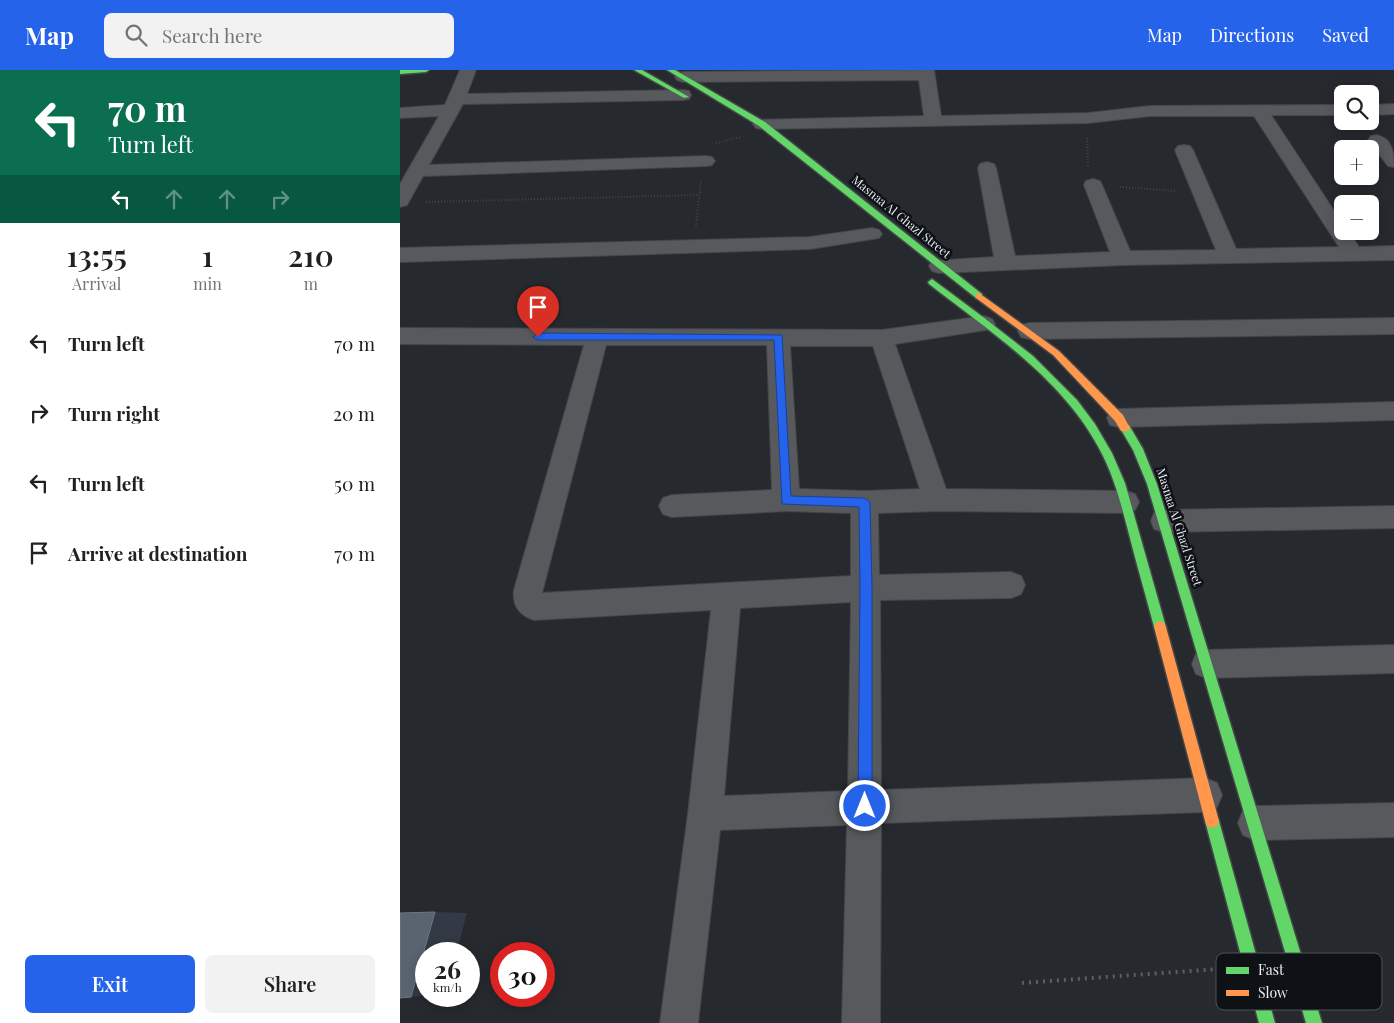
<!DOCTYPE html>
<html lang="en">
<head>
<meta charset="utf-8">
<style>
  :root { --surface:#fff; --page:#f2f2f2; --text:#202124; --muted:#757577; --accent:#2563eb }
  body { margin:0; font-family:"Playfair Display",serif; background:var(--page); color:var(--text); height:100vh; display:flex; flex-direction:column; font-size:19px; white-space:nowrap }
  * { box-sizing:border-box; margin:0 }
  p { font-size:16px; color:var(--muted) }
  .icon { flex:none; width:28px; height:28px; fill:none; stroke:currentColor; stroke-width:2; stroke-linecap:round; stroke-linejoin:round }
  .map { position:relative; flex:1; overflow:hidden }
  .drawer { display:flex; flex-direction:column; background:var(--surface); width:400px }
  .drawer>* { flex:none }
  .guide { background:#0b6e4f; color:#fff; overflow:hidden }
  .controls { position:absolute; left:934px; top:15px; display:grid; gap:10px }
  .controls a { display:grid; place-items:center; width:45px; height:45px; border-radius:8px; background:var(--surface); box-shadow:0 2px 12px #0003; font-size:25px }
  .speed { position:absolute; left:15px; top:872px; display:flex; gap:10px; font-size:25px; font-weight:700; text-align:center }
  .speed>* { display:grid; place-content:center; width:65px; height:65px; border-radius:50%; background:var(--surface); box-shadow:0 2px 12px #0003; line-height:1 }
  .speed small { font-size:12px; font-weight:400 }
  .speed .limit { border:8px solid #d22; background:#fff; color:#111 }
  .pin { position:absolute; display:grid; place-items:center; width:42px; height:42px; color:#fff; margin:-51px -21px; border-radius:50% 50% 50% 0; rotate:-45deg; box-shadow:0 0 5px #0007 }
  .pin .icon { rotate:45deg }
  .me { position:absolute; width:55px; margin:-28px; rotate:0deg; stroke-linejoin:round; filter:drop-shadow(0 0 4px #0008) }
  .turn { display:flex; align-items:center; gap:18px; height:105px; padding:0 25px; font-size:22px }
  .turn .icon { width:65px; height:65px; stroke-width:2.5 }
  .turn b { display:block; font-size:35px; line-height:42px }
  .lanes { display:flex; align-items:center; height:48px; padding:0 25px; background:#0003; justify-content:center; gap:25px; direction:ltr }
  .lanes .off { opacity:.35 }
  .eta { display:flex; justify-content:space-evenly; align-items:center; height:85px; text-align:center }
  .eta b { font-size:30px; font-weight:600; line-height:35px }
  .primary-button { display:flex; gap:10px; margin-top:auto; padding:10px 25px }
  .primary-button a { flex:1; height:58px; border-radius:8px; background:var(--accent); color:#fff; font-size:20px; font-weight:600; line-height:58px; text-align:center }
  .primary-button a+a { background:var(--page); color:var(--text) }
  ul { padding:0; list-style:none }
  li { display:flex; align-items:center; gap:15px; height:70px; padding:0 25px }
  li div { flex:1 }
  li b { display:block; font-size:19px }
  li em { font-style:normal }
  header { display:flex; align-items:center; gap:30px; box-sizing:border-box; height:70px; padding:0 25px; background:var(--accent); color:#fff }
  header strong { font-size:24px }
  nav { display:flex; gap:28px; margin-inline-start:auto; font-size:18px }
  .search { width:350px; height:45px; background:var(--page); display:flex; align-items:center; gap:12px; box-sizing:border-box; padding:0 18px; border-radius:8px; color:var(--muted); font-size:19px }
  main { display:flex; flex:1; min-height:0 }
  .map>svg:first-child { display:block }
</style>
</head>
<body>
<header>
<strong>Map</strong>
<div class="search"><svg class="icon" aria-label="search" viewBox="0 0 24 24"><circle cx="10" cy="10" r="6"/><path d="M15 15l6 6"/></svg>Search here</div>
<nav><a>Map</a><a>Directions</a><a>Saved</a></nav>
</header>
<main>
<section class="drawer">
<div class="guide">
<div class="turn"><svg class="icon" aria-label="left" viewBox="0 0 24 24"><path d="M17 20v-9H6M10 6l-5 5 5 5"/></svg><div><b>70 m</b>Turn left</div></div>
<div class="lanes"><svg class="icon" aria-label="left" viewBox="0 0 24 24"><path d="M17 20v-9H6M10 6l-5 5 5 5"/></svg><svg class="icon off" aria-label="ahead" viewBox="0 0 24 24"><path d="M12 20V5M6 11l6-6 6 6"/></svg><svg class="icon off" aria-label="ahead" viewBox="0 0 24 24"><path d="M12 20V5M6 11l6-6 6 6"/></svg><svg class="icon off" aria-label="right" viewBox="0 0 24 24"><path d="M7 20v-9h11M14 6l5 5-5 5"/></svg></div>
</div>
<div class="eta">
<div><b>13:55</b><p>Arrival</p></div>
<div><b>1</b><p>min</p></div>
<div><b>210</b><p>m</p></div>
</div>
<ul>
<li><svg class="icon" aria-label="left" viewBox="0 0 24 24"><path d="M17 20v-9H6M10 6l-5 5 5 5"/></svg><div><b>Turn left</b></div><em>70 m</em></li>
<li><svg class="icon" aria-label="right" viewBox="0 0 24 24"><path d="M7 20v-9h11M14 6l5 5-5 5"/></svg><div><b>Turn right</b></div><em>20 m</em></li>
<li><svg class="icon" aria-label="left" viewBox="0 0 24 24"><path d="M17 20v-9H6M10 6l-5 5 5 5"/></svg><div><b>Turn left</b></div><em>50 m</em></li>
<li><svg class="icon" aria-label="arrive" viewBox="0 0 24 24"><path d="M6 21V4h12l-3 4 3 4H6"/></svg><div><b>Arrive at destination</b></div><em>70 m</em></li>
</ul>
<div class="primary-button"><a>Exit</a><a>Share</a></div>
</section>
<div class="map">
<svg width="994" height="953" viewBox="0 0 994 953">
  <rect width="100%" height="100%" fill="#26292e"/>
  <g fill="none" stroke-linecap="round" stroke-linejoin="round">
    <defs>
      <path id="street" d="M60 0H76L67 24 283 20 289 21 291 25 289 29 283 30 63 34 29 95 306 86 312 87 315 91 312 95 306 96 23 106 7 135 0 137V114L39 46 0 48V38L45 35Z
        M534 0 541 46 688 43 750 36 942 35V45H871L942 153V161H948L959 177 994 176V190L723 195 539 203 532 201 529 196 532 191 594 187 578 98 580 94 587 92 594 94 596 98 615 186 710 182 684 115 686 111 693 109 700 111 702 115 730 181 816 180 775 80 778 76 784 75 790 76 793 80 836 179 939 177 854 46H750L688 53 362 59 356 58 353 54 356 50 524 46 519 10 283 12 277 10 275 7 277 4 283 2Z
        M994 34V44L970 45V35Z
        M977 65C993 69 994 84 994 97L988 96 968 70 971 66Z
        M472 158 479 160 482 164 479 168 410 179 0 192V178L410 167Z
        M584 246 592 249 595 254 592 259 495 274 546 419 726 421 735 424 739 432 735 440 726 443 537 441 478 443 479 505 611 502 621 506 625 515 621 524 611 528 480 530 481 720 805 708 817 713 822 725 817 737 805 742 481 753 480 953H442L447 755 320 760 298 953H260L288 744 311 540 134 550C119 545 112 536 114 520L184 275 0 274V258L482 260ZM206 275H367L372 420 272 425 263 428 259 436 263 444 272 447 386 441 451 443V506L142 523ZM390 276H473L520 419 464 421 399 419ZM451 532 448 721 324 726 340 538Z
        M994 248V264L629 269 621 267 618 261 621 255 629 253Z
        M994 332V350L719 357 710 355 707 348 710 341 719 339Z
        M994 436V458L764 462 754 459 751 451 754 443 764 440Z
        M994 575V603L807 608 796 604 792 594 796 584 807 580Z
        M994 733V767L855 770 843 765 838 753 843 741 855 736Z"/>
      <path id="fast" d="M0 0H29L26 2 0 4Z
        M234 0H242L289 27 284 28Z
        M267 0H275L365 52 582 224V228H576L359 56Z
        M532 209 583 247 633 286 677 330 695 354 712 383 725 413 766 557 764 561 760 563 756 561 754 557C747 530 739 503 732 476 724 446 717 414 703 386 667 312 592 263 529 214L528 212Z
        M725 354 729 355 743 379 757 414 922 953H906L747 414 733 380 720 358Z
        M812 744 817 746 819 751 875 953H859L805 751 807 746Z"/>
      <path id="slow" d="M579 223 659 281 723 345 730 358 729 361H721L715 351 653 285 576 228V224Z
        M760 551 764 553 766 557 819 751 817 756 812 758 807 756 805 751 754 557 756 553Z"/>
    </defs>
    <use href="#street" stroke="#44464a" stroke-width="2"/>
    <use href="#fast" stroke="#44464a" stroke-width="3"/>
    <use href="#slow" stroke="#44464a" stroke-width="3"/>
    <path stroke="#5c5f62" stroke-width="2" stroke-dasharray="0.5 2.5" stroke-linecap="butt" d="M687 68 688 96
      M316 73 341 67
      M720 117 776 121
      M26 132 298 125
      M296 156 301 111"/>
    <path stroke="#5c5f62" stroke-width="4" stroke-dasharray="2 5" stroke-linecap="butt" d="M622 913 818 899"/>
    <use href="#street" fill="#57595d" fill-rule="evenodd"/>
    <use href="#fast" fill="#63d668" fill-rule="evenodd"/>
    <use href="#slow" fill="#ff974d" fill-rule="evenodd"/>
  </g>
  <path fill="#333a45" d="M35 842 67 843 56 884H26V925L11 927Z"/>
  <path fill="#5a6370" stroke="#707885" d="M35 842 11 927 0 928V843Z"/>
  <path fill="#2563eb" stroke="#184099" d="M138 263 382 265 391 426 464 428 470 432 472 518V736L470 741 465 743 460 741 458 736 460 518 459 437 382 434 374 270H138L133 267Z"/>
  <g text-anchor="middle" stroke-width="5" stroke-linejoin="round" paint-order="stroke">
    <g font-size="12" fill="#eaeef4" stroke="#0e1115">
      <text transform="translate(501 147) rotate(39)" y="4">Masnaa Al Ghazl Street</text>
      <text transform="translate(779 457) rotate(72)" y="4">Masnaa Al Ghazl Street</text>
    </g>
  </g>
  <rect x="816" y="883" width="166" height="57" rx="8" fill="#0e1115" stroke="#505358" stroke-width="1"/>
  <rect x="826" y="897" width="23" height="7" fill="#63d668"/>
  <rect x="826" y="920" width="23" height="6" fill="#ff974d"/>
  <g font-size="14" fill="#eaeef4">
    <text x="858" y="905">Fast</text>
    <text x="858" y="928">Slow</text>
  </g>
</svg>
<div class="controls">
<a><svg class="icon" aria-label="search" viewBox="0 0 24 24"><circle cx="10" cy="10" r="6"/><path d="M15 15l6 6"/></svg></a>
<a>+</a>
<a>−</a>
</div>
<div class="speed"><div>26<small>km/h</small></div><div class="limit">30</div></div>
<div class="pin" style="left:138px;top:267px;background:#d93025"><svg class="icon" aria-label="arrive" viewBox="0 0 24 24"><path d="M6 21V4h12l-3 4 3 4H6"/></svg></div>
<svg class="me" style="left:465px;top:736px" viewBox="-20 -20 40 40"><circle r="17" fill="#2563eb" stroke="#fff" stroke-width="3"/><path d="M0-11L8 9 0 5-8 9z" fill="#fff"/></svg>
</div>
</main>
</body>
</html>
